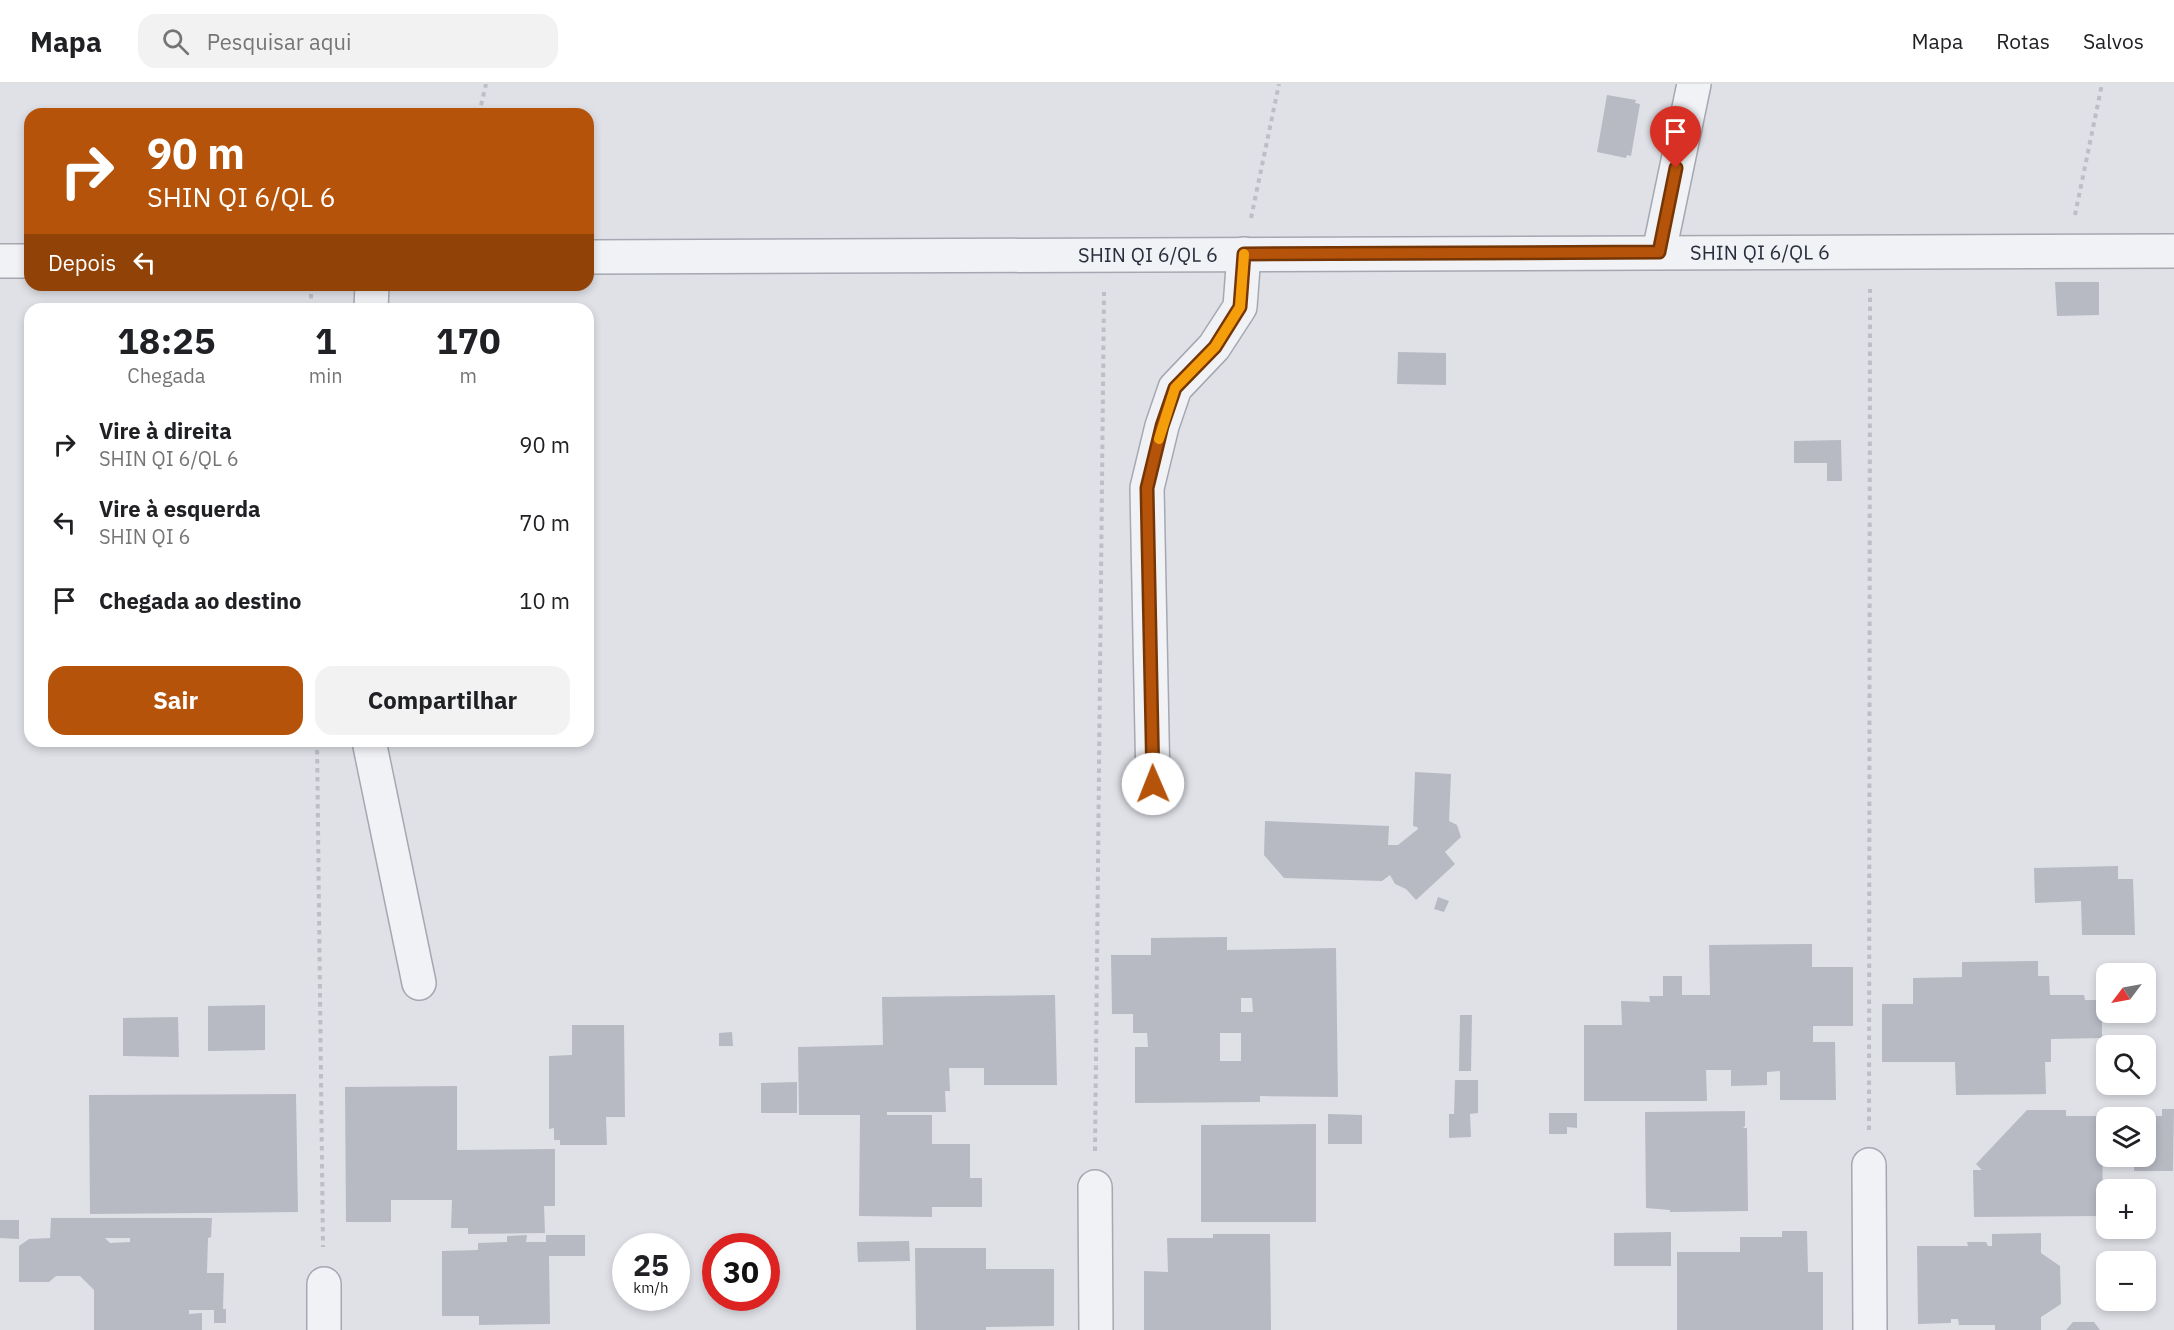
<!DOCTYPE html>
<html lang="pt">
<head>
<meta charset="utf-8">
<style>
  :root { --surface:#fff; --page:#f2f2f2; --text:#202124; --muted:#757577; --line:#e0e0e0; --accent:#b45309 }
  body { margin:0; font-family:"IBM Plex Sans",sans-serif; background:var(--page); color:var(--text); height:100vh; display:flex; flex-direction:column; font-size:22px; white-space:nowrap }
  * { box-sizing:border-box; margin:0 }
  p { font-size:20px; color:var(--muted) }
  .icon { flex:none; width:33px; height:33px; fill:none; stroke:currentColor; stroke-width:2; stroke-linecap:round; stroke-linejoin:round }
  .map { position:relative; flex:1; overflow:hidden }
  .sheet { position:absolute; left:24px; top:219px; width:570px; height:444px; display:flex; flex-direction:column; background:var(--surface); border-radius:18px; box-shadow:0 3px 9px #0003 }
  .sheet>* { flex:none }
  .top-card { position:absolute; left:24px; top:24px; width:570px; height:183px; border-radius:18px; box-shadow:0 3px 9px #0003; background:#b45309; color:#fff; overflow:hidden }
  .needle { width:39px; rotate:238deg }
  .buttons { position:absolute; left:2096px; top:879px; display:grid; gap:12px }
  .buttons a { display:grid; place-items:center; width:60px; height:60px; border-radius:12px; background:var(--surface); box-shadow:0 3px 9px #0003; font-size:30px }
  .speed { position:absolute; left:612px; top:1149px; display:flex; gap:12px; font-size:30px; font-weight:700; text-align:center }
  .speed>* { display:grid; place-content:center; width:78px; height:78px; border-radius:50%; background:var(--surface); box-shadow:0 3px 9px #0003; line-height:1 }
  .speed small { font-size:15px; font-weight:400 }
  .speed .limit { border:9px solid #d22; background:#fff; color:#111 }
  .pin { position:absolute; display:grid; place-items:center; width:51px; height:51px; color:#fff; margin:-62px -26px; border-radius:50% 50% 50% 0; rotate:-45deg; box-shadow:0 0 6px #0007 }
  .pin .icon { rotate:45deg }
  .me { position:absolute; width:66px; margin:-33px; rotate:359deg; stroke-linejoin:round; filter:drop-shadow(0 0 4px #0008) }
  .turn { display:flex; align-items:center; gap:21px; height:126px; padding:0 24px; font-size:27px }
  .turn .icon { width:78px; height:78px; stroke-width:2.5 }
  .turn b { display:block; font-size:42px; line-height:51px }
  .then { display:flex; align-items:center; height:57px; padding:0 24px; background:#0003; gap:12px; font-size:22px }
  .eta { display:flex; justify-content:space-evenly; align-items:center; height:102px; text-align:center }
  .eta b { font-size:36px; font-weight:800; line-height:42px }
  .cta { display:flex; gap:12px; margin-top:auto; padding:12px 24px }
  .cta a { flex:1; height:69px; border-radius:18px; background:var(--accent); color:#fff; font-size:24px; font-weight:800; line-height:69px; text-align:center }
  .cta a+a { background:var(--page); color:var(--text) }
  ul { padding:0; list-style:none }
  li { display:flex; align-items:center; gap:18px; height:78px; padding:0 24px }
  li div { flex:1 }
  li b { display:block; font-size:22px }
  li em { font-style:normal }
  header { display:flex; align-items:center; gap:36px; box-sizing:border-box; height:84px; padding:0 30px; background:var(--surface); border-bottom:2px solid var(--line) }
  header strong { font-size:28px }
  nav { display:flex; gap:33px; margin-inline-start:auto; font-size:21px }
  .search { width:420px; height:54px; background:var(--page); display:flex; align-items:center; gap:15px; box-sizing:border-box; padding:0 21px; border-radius:18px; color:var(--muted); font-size:22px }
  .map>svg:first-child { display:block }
</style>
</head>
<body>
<header>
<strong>Mapa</strong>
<div class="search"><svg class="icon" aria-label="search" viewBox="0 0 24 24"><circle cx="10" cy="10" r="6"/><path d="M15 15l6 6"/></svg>Pesquisar aqui</div>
<nav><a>Mapa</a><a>Rotas</a><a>Salvos</a></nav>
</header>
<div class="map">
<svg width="2174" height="1246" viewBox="0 0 2174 1246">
  <rect width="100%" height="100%" fill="#dfe1e7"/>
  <path fill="#b7bac3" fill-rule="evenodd" d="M1607 11 1636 16 1635 19 1640 20 1631 72 1627 71 1626 74 1597 68Z
    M2055 198H2099V231L2057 232Z
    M1398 268 1446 269V301L1397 300Z
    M1841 356 1842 397H1827V379H1794V357Z
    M1415 688 1451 690 1449 737 1457 741 1461 753 1445 768 1455 780 1416 816 1406 805 1395 800 1390 791 1382 797 1284 794 1264 771 1265 737 1389 742 1388 761H1398L1418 745 1417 743 1413 742Z
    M2118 782V795H2133L2135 851H2082L2081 817 2035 819 2034 784Z
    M1438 813 1449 817 1444 828 1434 825Z
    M1227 853V866L1336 864 1338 1013 1260 1012V1018L1135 1019V963H1148L1147 949H1133V930H1112L1111 871H1151V854ZM1241 914H1252L1253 928H1241ZM1220 949H1241V977H1220Z
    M1812 860V883H1853V942H1813V958H1835L1836 1016H1780V987L1767 988V1001L1731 1002V986H1706L1707 1017H1584V941H1622L1621 917 1650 918 1649 912H1663V892H1682V911H1710L1709 861Z
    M2038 877V892H2049L2050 911H2084L2085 916H2102V954L2051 955V978H2045L2046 1010 1956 1011 1955 978H1882V920H1913V894L1962 893V878Z
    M1055 911 1057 1001H984V984H949L950 1007H945L946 1028H887V1031H932V1060H970V1094H982V1123H932V1133L859 1132 860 1031H799L798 963 883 961 882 913Z
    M265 921V966L208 967V922Z
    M1460 931H1472L1471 987H1459Z
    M178 933 179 973 123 972V934Z
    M572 941H624L625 1033H606L607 1061H560V1056H554V1044L549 1045V972L572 971Z
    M732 948 733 962H719V949Z
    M1455 996H1478V1029L1470 1030 1471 1053 1449 1054V1030H1454Z
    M797 998V1029H761V999Z
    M457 1002V1066L555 1065V1122H544L545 1149 468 1150V1144H451L452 1116H391V1138H346L345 1003Z
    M296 1010 298 1128 90 1130 89 1011Z
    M2162 1025H2174L2173 1087H2134V1072H2145V1032H2162Z
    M2027 1026H2066V1032H2102L2103 1132 1974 1133 1973 1086H1982L1976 1080Z
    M1745 1027V1042L1743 1044H1747L1748 1127 1670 1128V1126L1646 1124 1645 1028Z
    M1549 1029H1577V1044L1567 1043V1050H1549Z
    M1328 1030 1362 1031V1060H1328Z
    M1316 1040V1138H1201V1041Z
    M51 1134H212L211 1153 208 1154 207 1189H224L223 1225H226V1239H214V1226H189V1230L202 1229V1246H94V1206L80 1192H56L49 1198H19V1162L29 1155 50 1154ZM105 1154H130V1158L110 1159Z
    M0 1136H19V1155L0 1154Z
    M1782 1147H1807L1808 1188H1823V1246H1677V1168H1740V1153H1782Z
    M1671 1148V1182H1614V1149Z
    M2041 1149V1169L2060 1182 2061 1220 2041 1233V1246H1995V1241H1959L1958 1235H1951V1239L1918 1240 1917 1162H1968L1967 1158H1986L1988 1162H1992V1150Z
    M1213 1150H1270L1271 1246H1144V1187L1168 1188 1167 1154H1213Z
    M527 1151 526 1158H546V1151H585V1172H549L550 1240 479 1241V1232H442V1167L478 1166V1159L507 1158V1152Z
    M909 1157 910 1177 858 1178 857 1158Z
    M915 1164H986V1185H1054V1242L986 1243V1246H916Z
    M2073 1238H2094L2100 1246H2066Z"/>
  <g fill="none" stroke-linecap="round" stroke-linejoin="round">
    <defs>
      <path id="minor" d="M1659 168 1694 0
        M371 225 372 201
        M369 657 419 899
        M1153 700 1147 404 1162 342 1175 304 1214 263 1240 223 1244 170
        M1869 1081 1870 1246
        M1095 1103 1096 1246
        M324 1246V1200"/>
      <g id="tertiary">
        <path id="s1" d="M588 173 2174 167"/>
        <path d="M0 177H30"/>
      </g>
    </defs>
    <use href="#minor" stroke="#a5a8b1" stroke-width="36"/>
    <use href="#tertiary" stroke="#a5a8b1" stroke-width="36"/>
    <path stroke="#bdbfc6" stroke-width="4" stroke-dasharray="4.5 4.5" stroke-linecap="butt" d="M479 30 486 0
      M2075 131 2102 0
      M1251 134 1279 0
      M311 201V225
      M317 657 323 1163
      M1869 1046 1870 205
      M1095 1067 1104 208"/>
    <use href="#minor" stroke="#f1f2f6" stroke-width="33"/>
    <use href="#tertiary" stroke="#f1f2f6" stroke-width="33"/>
  </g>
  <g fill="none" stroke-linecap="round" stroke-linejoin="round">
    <defs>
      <path id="route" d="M1153 700 1147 404 1162 342 1175 304 1215 263 1240 223 1244 170 1659 168 1676 84"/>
    </defs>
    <use href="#route" stroke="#753606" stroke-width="15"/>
    <use href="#route" stroke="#b45309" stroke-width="10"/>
    <path stroke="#f59e0b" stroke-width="10" d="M1159 355 1175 304 1215 263 1240 223 1244 170"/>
  </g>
  <g text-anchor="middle" stroke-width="4.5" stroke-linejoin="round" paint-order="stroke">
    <g font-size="20" fill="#292e3d" stroke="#eef0f5">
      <text dy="7" stroke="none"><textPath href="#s1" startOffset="1172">SHIN QI 6/QL 6</textPath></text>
      <text dy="7" stroke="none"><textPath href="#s1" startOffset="560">SHIN QI 6/QL 6</textPath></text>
    </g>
  </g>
</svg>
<div class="buttons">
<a><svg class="needle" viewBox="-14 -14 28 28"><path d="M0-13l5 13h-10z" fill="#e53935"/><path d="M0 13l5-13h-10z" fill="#757577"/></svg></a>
<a><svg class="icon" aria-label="search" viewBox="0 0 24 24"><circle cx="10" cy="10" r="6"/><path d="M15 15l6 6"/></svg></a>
<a><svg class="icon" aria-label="layers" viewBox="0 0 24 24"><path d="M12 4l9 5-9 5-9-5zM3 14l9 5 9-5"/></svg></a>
<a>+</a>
<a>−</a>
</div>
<div class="speed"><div>25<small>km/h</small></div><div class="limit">30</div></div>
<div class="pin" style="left:1676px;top:84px;background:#d93025"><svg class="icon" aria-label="arrive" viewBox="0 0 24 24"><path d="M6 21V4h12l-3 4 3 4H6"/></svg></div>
<svg class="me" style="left:1153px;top:700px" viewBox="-20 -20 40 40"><circle r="19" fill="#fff"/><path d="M0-13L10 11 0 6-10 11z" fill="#b45309"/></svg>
<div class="top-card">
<div class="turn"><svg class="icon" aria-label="right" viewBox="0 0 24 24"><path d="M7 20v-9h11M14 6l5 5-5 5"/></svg><div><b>90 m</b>SHIN QI 6/QL 6</div></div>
<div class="then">Depois<svg class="icon" aria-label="left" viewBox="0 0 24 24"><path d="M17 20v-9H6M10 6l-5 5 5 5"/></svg></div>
</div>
<section class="sheet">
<div class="eta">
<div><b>18:25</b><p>Chegada</p></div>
<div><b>1</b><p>min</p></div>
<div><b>170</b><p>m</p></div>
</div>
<ul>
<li><svg class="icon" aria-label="right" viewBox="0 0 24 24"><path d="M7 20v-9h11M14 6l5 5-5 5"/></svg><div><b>Vire à direita</b><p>SHIN QI 6/QL 6</p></div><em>90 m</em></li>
<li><svg class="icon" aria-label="left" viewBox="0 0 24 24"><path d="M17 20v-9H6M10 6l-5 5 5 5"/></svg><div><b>Vire à esquerda</b><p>SHIN QI 6</p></div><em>70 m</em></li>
<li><svg class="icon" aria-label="arrive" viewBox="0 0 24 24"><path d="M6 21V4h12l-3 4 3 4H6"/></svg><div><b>Chegada ao destino</b></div><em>10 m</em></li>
</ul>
<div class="cta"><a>Sair</a><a>Compartilhar</a></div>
</section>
</div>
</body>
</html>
